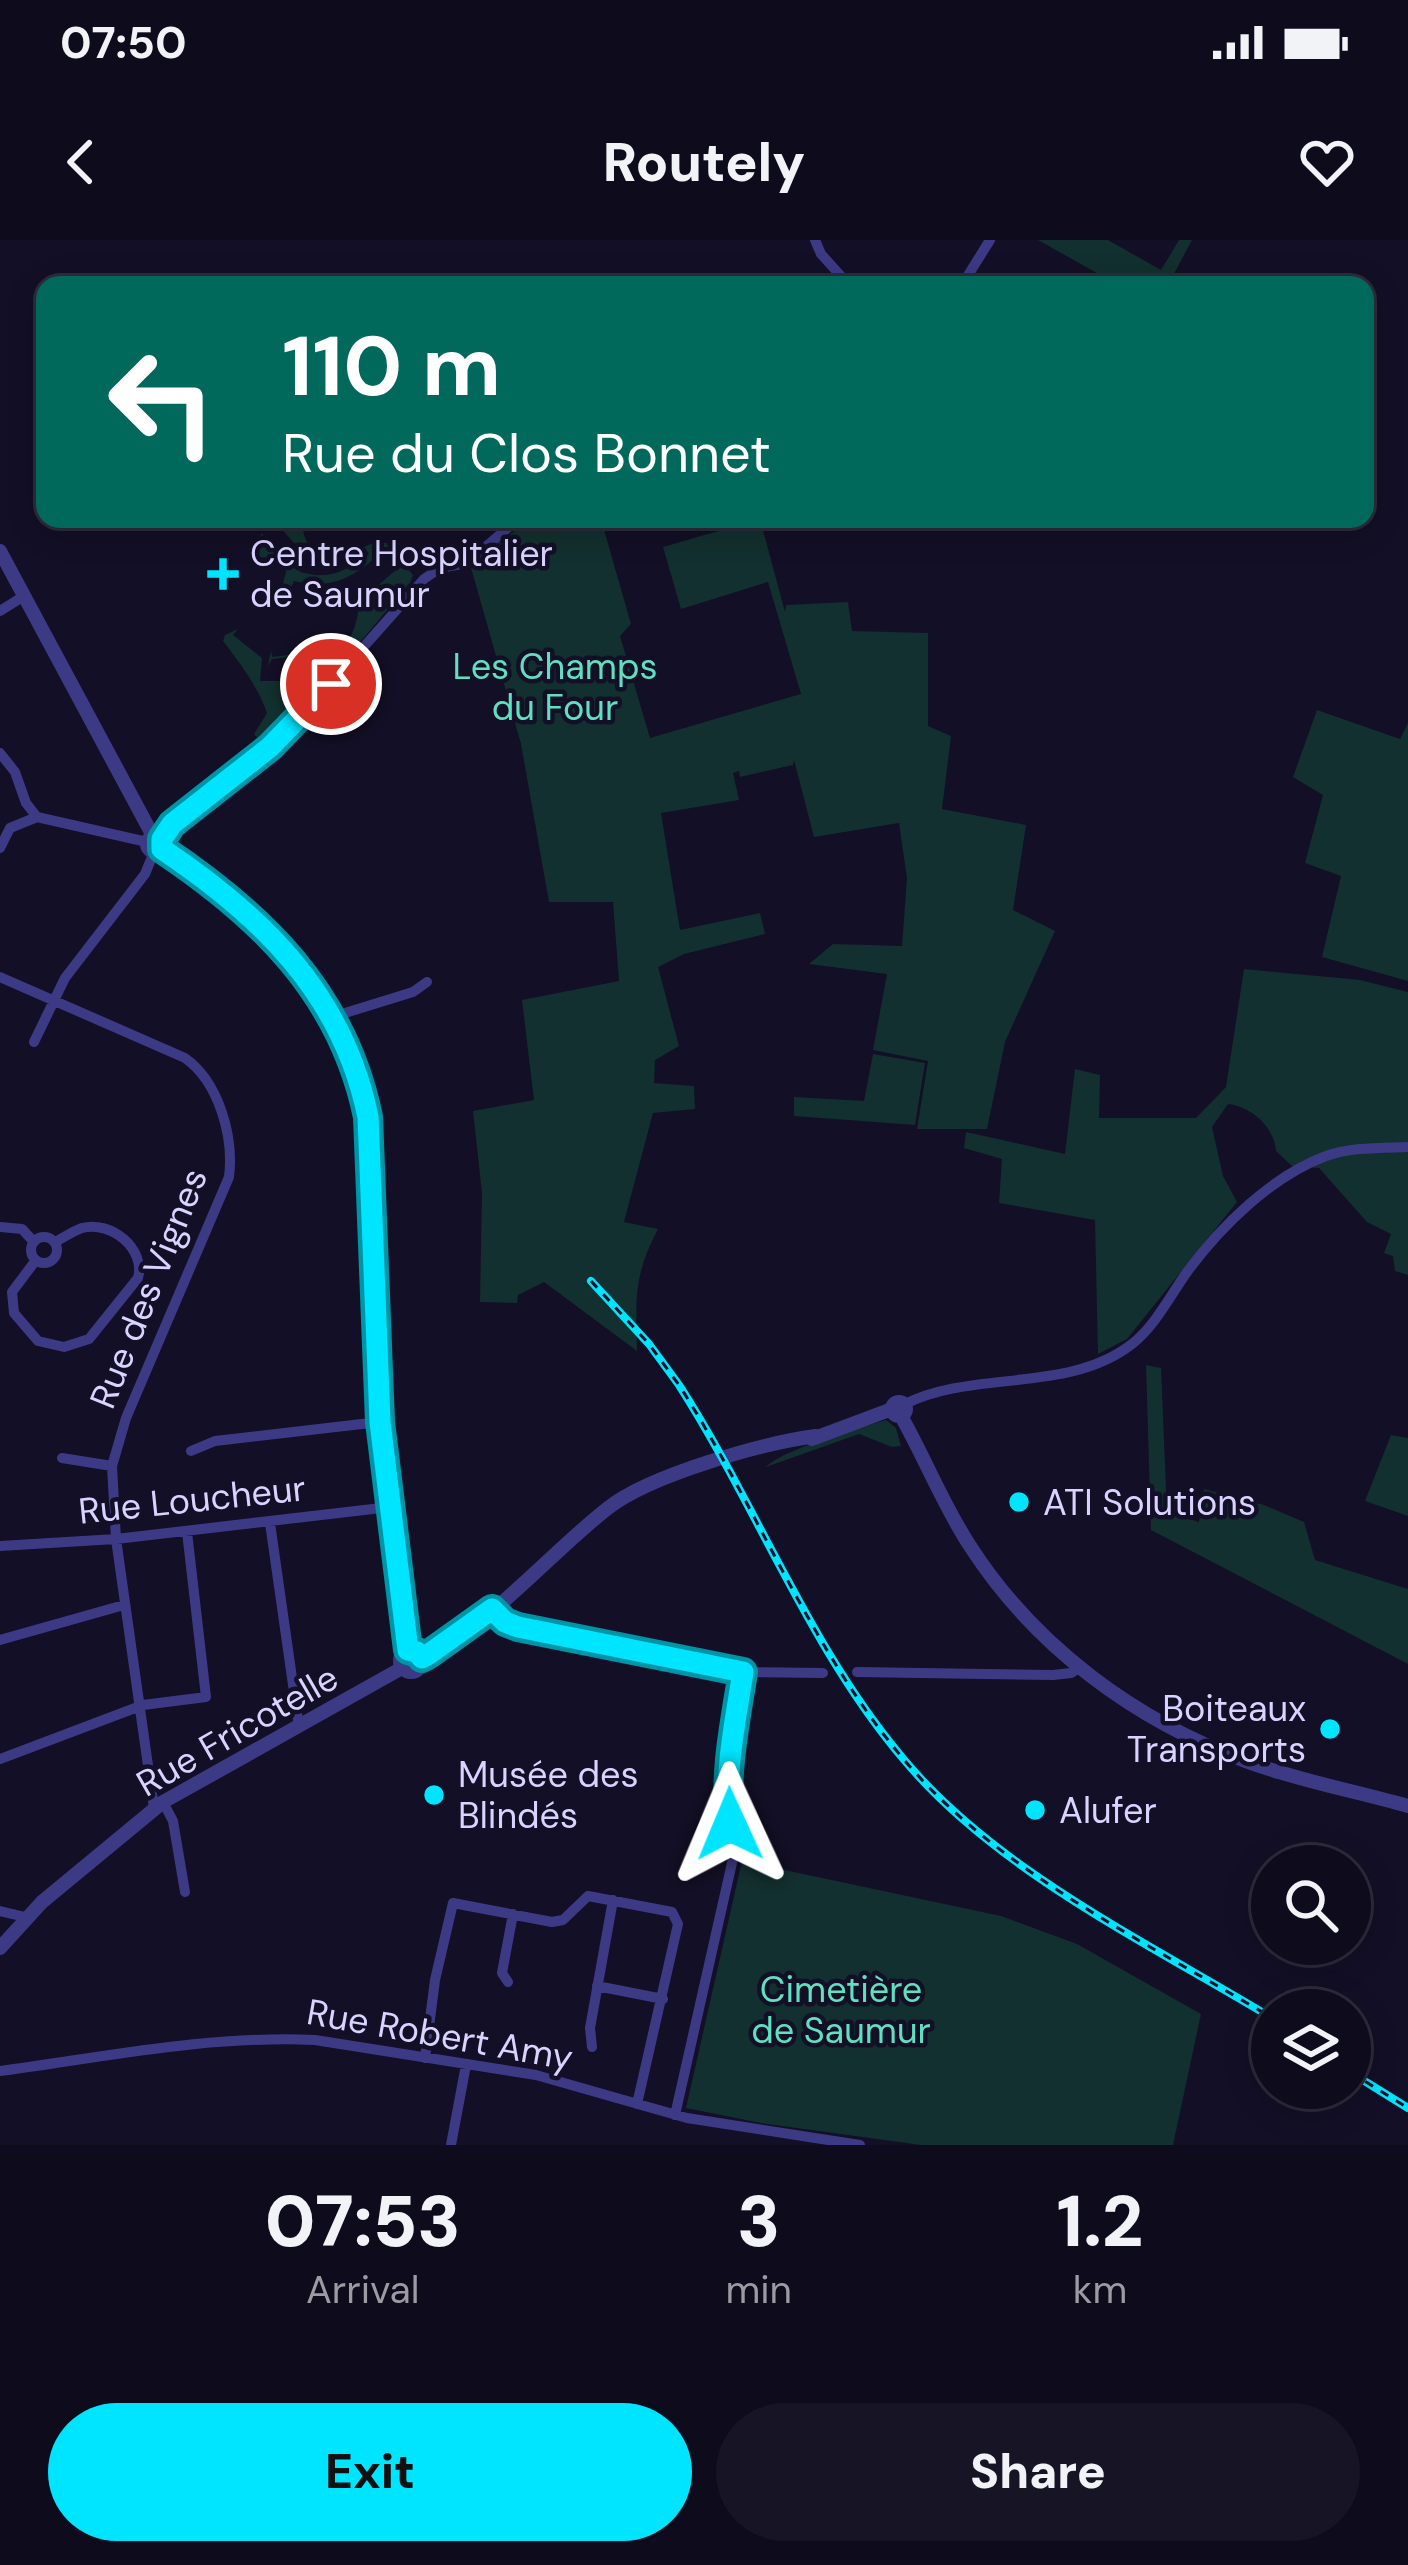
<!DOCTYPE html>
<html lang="en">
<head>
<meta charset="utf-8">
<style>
  :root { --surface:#0e0b1c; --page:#171425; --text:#f1f3f6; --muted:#9b9ba3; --line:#2e2b3b; --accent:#00e5ff }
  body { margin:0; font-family:"DM Sans",sans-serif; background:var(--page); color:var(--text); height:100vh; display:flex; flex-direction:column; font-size:45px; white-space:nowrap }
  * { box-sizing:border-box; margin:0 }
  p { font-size:39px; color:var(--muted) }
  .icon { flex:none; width:66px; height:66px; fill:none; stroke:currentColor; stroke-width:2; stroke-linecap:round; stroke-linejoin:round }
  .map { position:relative; height:1905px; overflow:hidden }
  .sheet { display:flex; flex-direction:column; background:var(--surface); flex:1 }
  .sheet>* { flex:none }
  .hud { position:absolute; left:36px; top:36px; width:1338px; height:252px; border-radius:24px; box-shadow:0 6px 30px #0003,0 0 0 3px var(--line); background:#00695c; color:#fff; overflow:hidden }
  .buttons { position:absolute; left:1251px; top:1605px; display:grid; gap:24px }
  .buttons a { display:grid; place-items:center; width:120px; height:120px; border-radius:50%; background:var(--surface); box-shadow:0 6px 30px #0003,0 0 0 3px var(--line); font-size:60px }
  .pin { position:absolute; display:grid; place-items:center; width:102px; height:102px; color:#fff; margin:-51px; border:6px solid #fff; border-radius:50%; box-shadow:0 3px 12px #0007 }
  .me { position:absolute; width:132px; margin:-66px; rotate:359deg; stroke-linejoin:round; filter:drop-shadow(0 0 9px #0008) }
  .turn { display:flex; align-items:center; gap:42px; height:252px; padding:0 48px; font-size:54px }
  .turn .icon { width:156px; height:156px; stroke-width:2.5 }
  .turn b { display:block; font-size:84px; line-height:102px }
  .eta { display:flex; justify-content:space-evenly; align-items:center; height:204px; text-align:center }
  .eta b { font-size:72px; font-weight:800; line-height:84px }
  .cta { display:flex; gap:24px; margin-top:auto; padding:24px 48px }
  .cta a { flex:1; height:138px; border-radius:72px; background:var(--accent); color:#111; font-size:48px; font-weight:800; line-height:138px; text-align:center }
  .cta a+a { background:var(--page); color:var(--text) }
  .status { display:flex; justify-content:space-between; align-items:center; height:84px; padding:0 60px; background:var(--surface); direction:ltr }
  .status svg { height:33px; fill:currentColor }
  header { display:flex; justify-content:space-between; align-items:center; height:156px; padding:0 48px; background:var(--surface); font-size:54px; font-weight:800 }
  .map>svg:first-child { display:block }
</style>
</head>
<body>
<div class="status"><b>07:50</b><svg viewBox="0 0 49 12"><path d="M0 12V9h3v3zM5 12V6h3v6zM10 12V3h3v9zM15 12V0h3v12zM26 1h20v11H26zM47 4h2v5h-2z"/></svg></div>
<header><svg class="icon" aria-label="back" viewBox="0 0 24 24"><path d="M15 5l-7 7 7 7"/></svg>Routely<svg class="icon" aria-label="heart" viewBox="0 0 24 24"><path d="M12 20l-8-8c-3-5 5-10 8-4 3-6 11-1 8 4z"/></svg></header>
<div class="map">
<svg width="1408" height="1905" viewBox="0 0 1408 1905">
  <rect width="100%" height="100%" fill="#130f26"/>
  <path fill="#12302f" d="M1038 0H1108L1161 30 1179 0H1192L1168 45H1118Z
    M531 279H601L631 384 620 396 650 498 801 454 768 342 681 369 663 307 760 279 785 372 786 365 848 362 852 391 928 393V486L951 496 942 569 1026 585 1013 670 1055 691 1005 802 987 889H917L928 821 873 810 887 734 809 724 833 704 902 706 907 638 899 583 814 597 794 520 793 525 740 537 739 531 733 533 739 560 661 573 680 690 760 673 765 694 684 714 658 727 679 806 655 820 654 843 694 846 695 869 653 873 624 982 658 989C633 1037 636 1058 637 1111L544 1042 518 1055 517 1063 480 1062 482 953 473 871 534 860 522 760 619 741 613 662H549L521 504 470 324Z
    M280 287 303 288C304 302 311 310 325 311L329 306 338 316 311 320 313 314 293 302Z
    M261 293 301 325 300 332C329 340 345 332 369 314L364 307 373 303H386L392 311 387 317 381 313C353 338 331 350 294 341L291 348 283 343 286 332 277 318 258 317Z
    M400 319 413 335 410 343 334 433 262 504 254 494 267 473C257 445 241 425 223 401L225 395 238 389 233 395 262 418 260 441H282L315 433 306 415 272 419 268 426 271 410 272 417 304 413 301 407 305 406 320 432C344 414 358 391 359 362L397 329 393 323Z
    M1317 470 1400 499 1408 483V741L1322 717 1341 636 1305 623 1323 555 1293 537Z
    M1244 729 1360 740 1408 752V1035L1395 1031 1393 1016 1384 1013 1391 994 1367 982 1319 928 1292 926 1276 911C1274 887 1252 867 1228 864L1212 887 1223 936 1237 962 1127 1099 1098 1114 1095 980 999 963 1002 919 964 908 966 892 1065 914 1075 829 1100 835 1099 878H1196L1226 847Z
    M873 814 925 823 915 885 794 876V857L864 861Z
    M1146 1125 1161 1128 1167 1273 1199 1282 1204 1249 1264 1265 1304 1282 1315 1320 1408 1349V1424L1151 1290Z
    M886 1180 896 1188 901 1206 892 1207 859 1194 766 1227C784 1209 857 1189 886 1180Z
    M1391 1195 1408 1198V1276L1365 1261Z
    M742 1621 1001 1676 1077 1704 1201 1774 1173 1905H921L761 1883 686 1868Z"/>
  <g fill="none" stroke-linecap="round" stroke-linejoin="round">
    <path stroke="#3d3a85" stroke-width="10" d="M815 0 821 14 849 45
      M962 45 990 0
      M0 371 24 356
      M0 513 15 532 26 563 37 577 147 602
      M162 599 172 584 270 507 304 474 424 339 440 328 467 323 518 279
      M0 608 10 588 37 577
      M0 737 185 818C219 842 234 897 229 937L126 1178 112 1226 116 1299 154 1568
      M332 777 413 752 427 742
      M34 802 65 738 145 634 154 612
      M0 987 22 989 34 1002
      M31 1010a13 13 0 1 1 26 0a13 13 0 1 1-26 0Z
      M36 1020 12 1052 14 1073 38 1101 64 1107 89 1099 138 1038C146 1009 111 980 82 988 73 991 63 998 55 1002
      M903 1165C973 1129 1068 1154 1132 1104 1155 1086 1170 1056 1187 1032 1221 986 1272 936 1326 916 1352 907 1381 908 1408 907
      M191 1211 215 1201 379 1182
      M62 1218 112 1226
      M270 1283 299 1487
      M0 1306 116 1299 390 1267
      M492 1369 505 1383 518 1387 743 1432 823 1433
      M0 1400 124 1365
      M857 1432 1053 1435 1071 1433 1079 1428
      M0 1519 143 1465 206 1457 187 1292
      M163 1562 173 1581 185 1652
      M0 1671 25 1677
      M508 1742 502 1733 513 1674
      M597 1746 663 1759
      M592 1807 590 1788 613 1660
      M425 1818 435 1740 453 1663 552 1682 563 1680 588 1656 672 1672 678 1684 637 1864
      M0 1831C105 1817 209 1795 315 1800L536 1835 687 1878 860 1905
      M675 1875 734 1614 727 1554 743 1432
      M451 1905 466 1825"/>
    <path stroke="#3d3a85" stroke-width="14" d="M0 311 153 596
      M147 604a8 8 0 1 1 16 0a8 8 0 1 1-16 0Z
      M162 609C234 657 302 718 344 796 357 820 362 851 368 877L379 1182 408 1410
      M892 1169a7 7 0 1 1 14 0a7 7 0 1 1-14 0Z
      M901 1176C925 1218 943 1265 970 1306 1035 1407 1136 1481 1248 1522 1300 1541 1355 1551 1408 1566
      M812 1199 892 1169
      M400 1421a11 11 0 1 1 22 0a11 11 0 1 1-22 0Z
      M422 1418C491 1385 549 1314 608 1268 650 1235 763 1203 816 1196
      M0 1708 42 1662 163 1562 402 1428"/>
    <defs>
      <path id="rail" d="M591 1041 649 1104 679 1145C758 1268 810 1410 906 1522 999 1632 1150 1704 1272 1778
        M1350 1832 1408 1868"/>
    </defs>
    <use href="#rail" stroke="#00e5ff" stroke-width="8"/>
    <use href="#rail" stroke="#130f26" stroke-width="3" stroke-dasharray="9" stroke-linecap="butt"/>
  </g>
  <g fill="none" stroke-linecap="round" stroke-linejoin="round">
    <defs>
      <path id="route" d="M331 444 270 507 172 584 162 599V609C262 676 343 754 368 877L380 1182 408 1410 417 1412 422 1418 429 1414 492 1369 505 1382 518 1387 743 1432C735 1483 724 1533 730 1584"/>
    </defs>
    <use href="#route" stroke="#0095a6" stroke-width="30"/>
    <use href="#route" stroke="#00e5ff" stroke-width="21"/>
  </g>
  <g fill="#00e5ff" stroke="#130f26" stroke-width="4.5">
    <path d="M217 316h12v12h12v12h-12v12h-12v-12h-12v-12h12z"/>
    <circle cx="1019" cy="1262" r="12"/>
    <circle cx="1330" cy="1489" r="12"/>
    <circle cx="434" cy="1555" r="12"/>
    <circle cx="1035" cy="1570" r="12"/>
  </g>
  <g text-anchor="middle" stroke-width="9" stroke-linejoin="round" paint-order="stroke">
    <g font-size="36" fill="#d9d4ff" stroke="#130f26" text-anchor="start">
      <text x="250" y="326">Centre Hospitalier<tspan x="250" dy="41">de Saumur</tspan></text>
      <text x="1043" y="1275">ATI Solutions</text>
      <text x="1306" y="1481" text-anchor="end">Boiteaux<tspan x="1306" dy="41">Transports</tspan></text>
      <text x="458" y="1547">Musée des<tspan x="458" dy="41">Blindés</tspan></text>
      <text x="1059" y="1583">Alufer</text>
    </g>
    <g font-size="36" fill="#5fe0c0" stroke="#130f26">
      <text x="555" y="439">Les Champs<tspan x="555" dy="41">du Four</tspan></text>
      <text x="841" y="1762">Cimetière<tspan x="841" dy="41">de Saumur</tspan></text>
    </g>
    <g font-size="36" fill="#d9d4ff" stroke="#130f26">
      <text transform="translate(148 1048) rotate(-68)" y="13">Rue des Vignes</text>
      <text transform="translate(192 1259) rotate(-6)" y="13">Rue Loucheur</text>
      <text transform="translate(237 1490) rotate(-30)" y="13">Rue Fricotelle</text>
      <text transform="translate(440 1794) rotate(10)" y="13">Rue Robert Amy</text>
    </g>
  </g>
</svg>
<div class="buttons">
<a><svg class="icon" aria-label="search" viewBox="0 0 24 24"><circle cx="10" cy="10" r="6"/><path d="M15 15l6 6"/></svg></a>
<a><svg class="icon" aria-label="layers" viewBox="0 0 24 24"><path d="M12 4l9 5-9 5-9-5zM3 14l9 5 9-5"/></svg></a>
</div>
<div class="pin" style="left:331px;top:444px;background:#d93025"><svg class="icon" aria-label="arrive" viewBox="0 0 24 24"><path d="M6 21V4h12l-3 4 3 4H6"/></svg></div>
<svg class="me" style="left:730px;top:1584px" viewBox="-20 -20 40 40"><path d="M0-17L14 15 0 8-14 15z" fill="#00e5ff" stroke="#fff" stroke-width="4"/></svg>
<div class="hud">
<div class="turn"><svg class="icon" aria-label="left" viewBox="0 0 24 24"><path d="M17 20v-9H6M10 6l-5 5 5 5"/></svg><div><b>110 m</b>Rue du Clos Bonnet</div></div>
</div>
</div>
<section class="sheet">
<div class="eta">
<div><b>07:53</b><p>Arrival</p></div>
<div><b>3</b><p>min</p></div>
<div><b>1.2</b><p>km</p></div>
</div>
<div class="cta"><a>Exit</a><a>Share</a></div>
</section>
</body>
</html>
